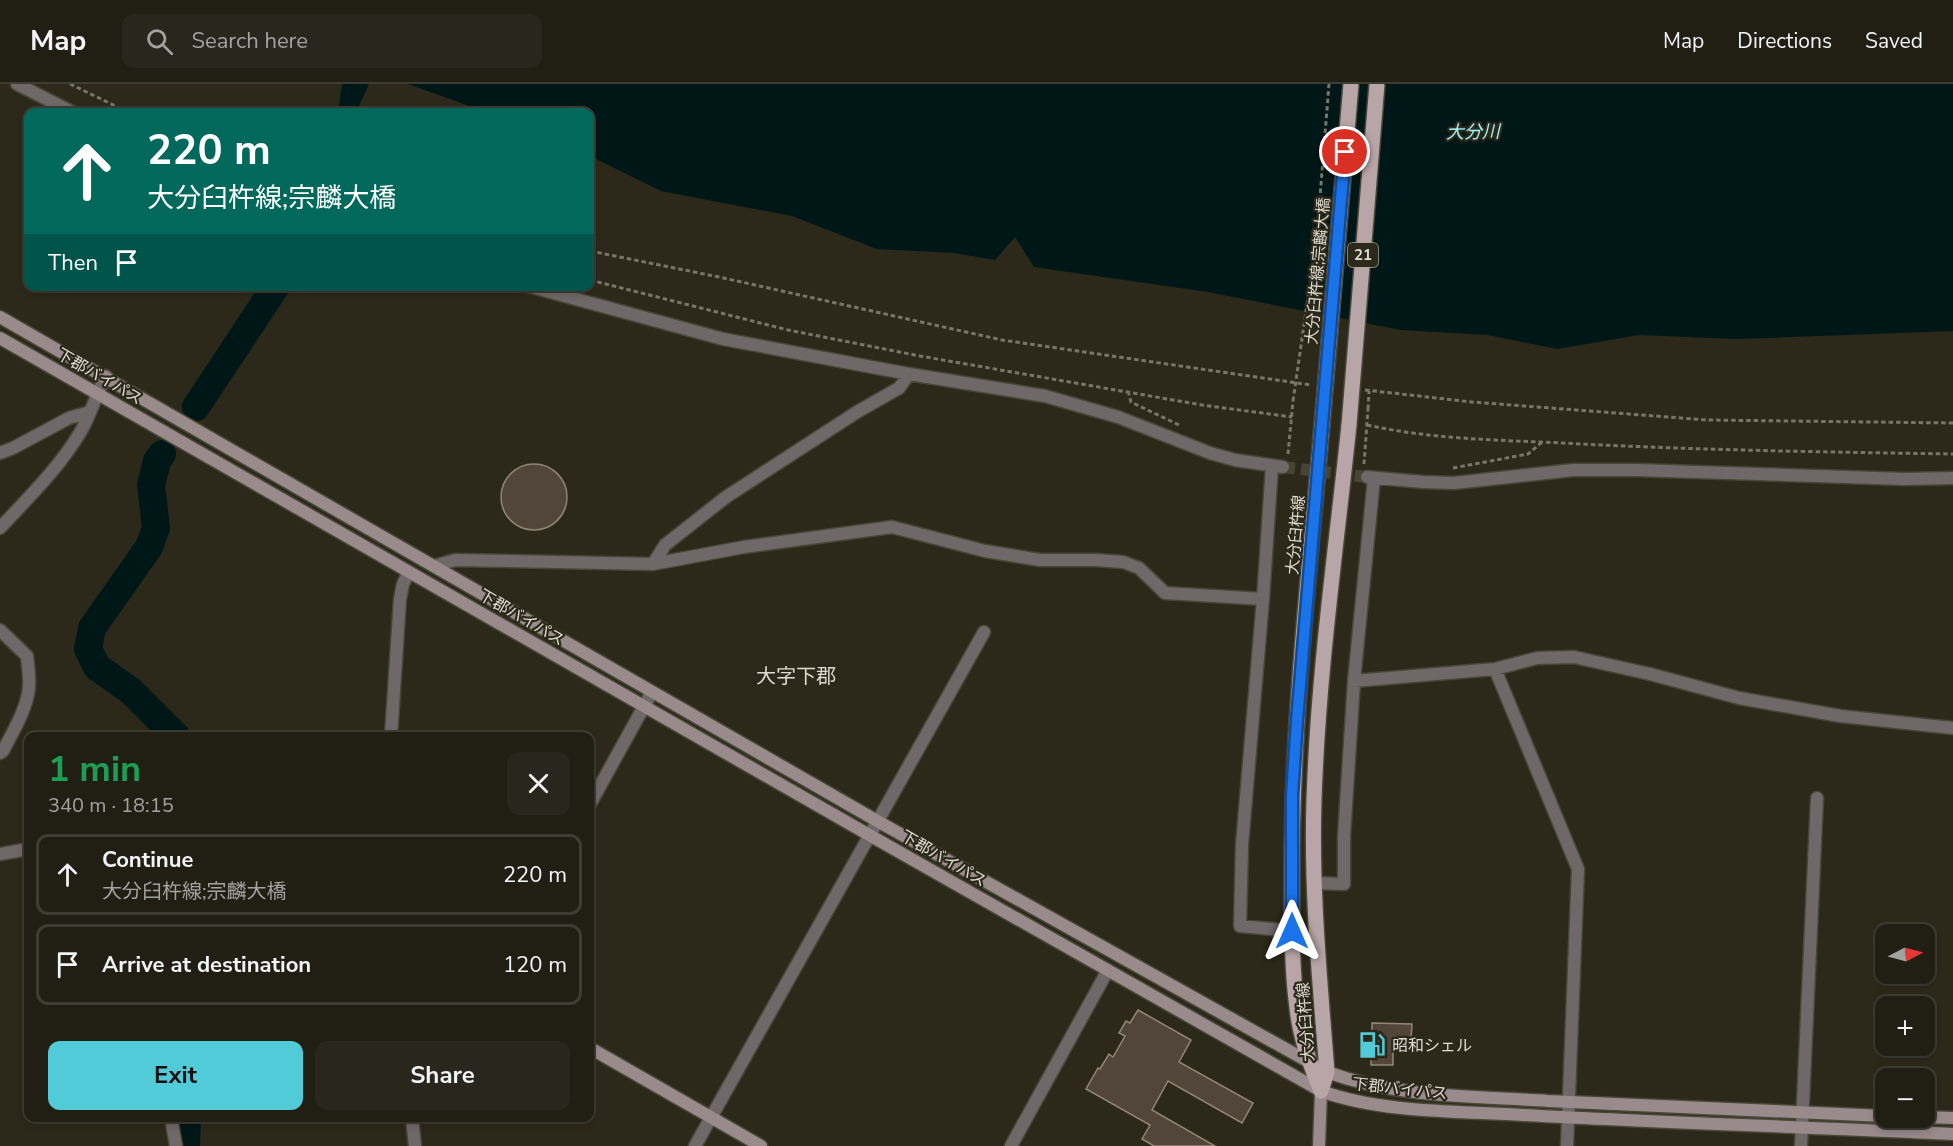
<!DOCTYPE html>
<html lang="en">
<head>
<meta charset="utf-8">
<style>
  :root { --surface:#211f14; --page:#29271d; --text:#f1f3f6; --muted:#a2a2a0; --line:#3e3d34; --accent:#52cbd8 }
  body { margin:0; font-family:"Nunito Sans","Noto Sans JP",sans-serif; background:var(--page); color:var(--text); height:100vh; display:flex; flex-direction:column; font-size:22px; white-space:nowrap }
  * { box-sizing:border-box; margin:0 }
  p { font-size:20px; color:var(--muted) }
  .icon { flex:none; width:33px; height:33px; fill:none; stroke:currentColor; stroke-width:2; stroke-linecap:round; stroke-linejoin:round }
  .map { position:relative; flex:1; overflow:hidden }
  .panel { position:absolute; left:24px; top:648px; width:570px; height:390px; display:flex; flex-direction:column; background:var(--surface); border-radius:12px; box-shadow:0 3px 9px #0003,0 0 0 2px var(--line) }
  .panel>* { flex:none }
  .banner { position:absolute; left:24px; top:24px; width:570px; height:183px; border-radius:12px; box-shadow:0 3px 9px #0003,0 0 0 2px var(--line); background:#00695c; color:#fff; overflow:hidden }
  .needle { width:39px; rotate:84deg }
  .buttons { position:absolute; left:1875px; top:840px; display:grid; gap:12px }
  .buttons a { display:grid; place-items:center; width:60px; height:60px; border-radius:12px; background:var(--surface); box-shadow:0 3px 9px #0003,0 0 0 2px var(--line); font-size:30px }
  .pin { position:absolute; display:grid; place-items:center; width:51px; height:51px; color:#fff; margin:-26px; border:3px solid #fff; border-radius:50%; box-shadow:0 2px 6px #0007 }
  .me { position:absolute; width:66px; margin:-33px; rotate:0deg; stroke-linejoin:round; filter:drop-shadow(0 0 4px #0008) }
  .turn { display:flex; align-items:center; gap:21px; height:126px; padding:0 24px; font-size:27px }
  .turn .icon { width:78px; height:78px; stroke-width:2.5 }
  .turn b { display:block; font-size:42px; line-height:51px }
  .then { display:flex; align-items:center; height:57px; padding:0 24px; background:#0003; gap:12px; font-size:22px }
  .round { display:grid; place-items:center; flex:none; width:63px; height:63px; border-radius:12px; background:var(--page) }
  .overview { display:flex; align-items:center; justify-content:space-between; height:102px; padding:0 24px }
  h1 { font-size:36px; font-weight:700; line-height:45px; color:#1e9e55 }
  .action { display:flex; gap:12px; margin-top:auto; padding:12px 24px }
  .action a { flex:1; height:69px; border-radius:12px; background:var(--accent); color:#111; font-size:24px; font-weight:700; line-height:69px; text-align:center }
  .action a+a { background:var(--page); color:var(--text) }
  ul { padding:0; list-style:none }
  li { display:flex; align-items:center; gap:18px; height:81px; margin:0 12px 9px; padding:0 12px; border:3px solid var(--line); border-radius:12px }
  li div { flex:1 }
  li b { display:block; font-size:22px }
  li em { font-style:normal }
  header { display:flex; align-items:center; gap:36px; box-sizing:border-box; height:84px; padding:0 30px; background:var(--surface); border-bottom:2px solid var(--line) }
  header strong { font-size:28px }
  nav { display:flex; gap:33px; margin-inline-start:auto; font-size:21px }
  .search { width:420px; height:54px; background:var(--page); display:flex; align-items:center; gap:15px; box-sizing:border-box; padding:0 21px; border-radius:12px; color:var(--muted); font-size:22px }
  .map>svg:first-child { display:block }
</style>
</head>
<body>
<header>
<strong>Map</strong>
<div class="search"><svg class="icon" aria-label="search" viewBox="0 0 24 24"><circle cx="10" cy="10" r="6"/><path d="M15 15l6 6"/></svg>Search here</div>
<nav><a>Map</a><a>Directions</a><a>Saved</a></nav>
</header>
<div class="map">
<svg width="1953" height="1062" viewBox="0 0 1953 1062">
  <rect width="100%" height="100%" fill="#2c291a"/>
  <path fill="#001718" d="M342 0H369L356 28H338Z
    M408 0H1953V247L1736 255 1639 251 1557 265 1488 251 1401 246 1208 208 1034 183 1015 153 995 176 954 169 877 165 792 132 661 107 590 72V28H486Z"/>
  <g fill="none" stroke-linecap="round" stroke-linejoin="round">
    <path stroke="#001718" stroke-width="28" d="M196 323 276 202
      M162 370 157 377 151 401 156 444 149 463 92 544 88 565 97 583 131 607 176 652
      M186 1062 187 1034"/>
  </g>
  <path fill="#514639" stroke="#928677" stroke-width="1.5" d="M501 413a33 33 0 1 1 66 0a33 33 0 1 1-66 0Z
    M1138 926 1191 956 1179 978 1253 1019 1242 1039 1168 997 1152 1026 1215 1062H1154L1142 1055 1150 1041 1086 1005 1098 984 1100 985 1109 970 1113 973 1125 952 1119 949 1126 937 1130 939Z
    M1372 939 1412 940 1411 956H1393V981H1371Z"/>
  <g fill="none" stroke-linecap="round" stroke-linejoin="round">
    <path stroke="#474436" stroke-width="12" stroke-dasharray="12 6" stroke-linecap="butt" d="M1283 383 1367 393"/>
    <defs>
      <path id="street" d="M17 0 72 28
        M528 202 723 255 909 290 1045 312 1118 333 1210 369 1235 376 1283 383
        M0 369 13 364 69 334 90 328
        M1272 382 1263 515 1242 761 1240 842 1292 847
        M1367 393 1423 398 1454 399 1573 386H1636L1905 395 1953 394
        M0 444C28 414 60 383 81 347 91 330 96 310 106 292
        M653 480 665 461 726 413 857 328 899 304 909 290
        M434 482 455 476 653 480 744 463 892 443 985 467 1040 476H1096L1123 478 1139 484 1165 509 1263 515
        M0 546 27 572C28 584 31 598 28 610 24 630 12 649 3 667L0 669
        M1495 585 1578 785 1567 1062
        M1354 597 1495 585 1537 574 1574 573 1650 590 1739 614 1840 632 1953 644
        M391 652 400 515 403 500 409 488
        M590 720 652 608
        M0 770 28 765
        M1315 799 1344 800V752L1354 597 1374 394
        M171 1034 176 1062
        M412 1034 415 1062
        M695 1062 984 548
        M1011 1062 1108 886
        M1801 1062 1817 714"/>
      <path id="secondary" d="M0 233 879 738 1327 988C1398 1014 1474 1012 1548 1017 1660 1023 1773 1028 1886 1032
        M0 254 871 752 1321 1007C1381 1029 1458 1027 1523 1031 1666 1039 1810 1043 1953 1050
        M590 964 761 1062
        M1924 1033 1953 1034
        M1319 1062 1321 1007"/>
      <path id="primary" d="M1321 1007C1310 980 1300 953 1297 924 1291 879 1292 833 1292 788 1292 639 1309 490 1322 341
        M1321 1007 1327 988C1320 898 1311 807 1314 716 1318 590 1336 466 1349 341"/>
    </defs>
    <use href="#street" stroke="#484637" stroke-width="15"/>
    <use href="#secondary" stroke="#484637" stroke-width="15"/>
    <use href="#primary" stroke="#484637" stroke-width="18"/>
    <path stroke="#787669" stroke-width="3" stroke-dasharray="4.5 3" stroke-linecap="butt" d="M70 0 128 28
      M590 167 719 193 1002 256 1311 301
      M590 196 788 246 920 272 1202 321 1292 333
      M1365 306 1472 318 1707 336 1953 339
      M1128 307 1131 318 1179 341
      M1367 341C1430 355 1497 356 1562 359 1692 366 1822 368 1953 370
      M1288 370 1293 317
      M1364 380 1368 325
      M1453 384 1528 370 1541 359"/>
    <use href="#street" stroke="#706768" stroke-width="12"/>
    <use href="#secondary" stroke="#998a8c" stroke-width="12"/>
    <use href="#primary" stroke="#b8a5a7" stroke-width="15"/>
    <defs>
      <path id="primary-bridge" d="M1322 341 1351 0
        M1349 341 1377 0"/>
    </defs>
    <use href="#primary-bridge" stroke="#484637" stroke-width="18" stroke-linecap="butt"/>
    <path stroke="#787669" stroke-width="3" stroke-dasharray="4.5 3" stroke-linecap="butt" d="M1293 317 1317 151 1329 0
      M1368 325 1369 307"/>
    <use href="#primary-bridge" stroke="#b8a5a7" stroke-width="15"/>
  </g>
  <g fill="none" stroke-linecap="round" stroke-linejoin="round">
    <defs>
      <path id="route" d="M1292 847V711L1297 636 1345 68"/>
    </defs>
    <use href="#route" stroke="#114b97" stroke-width="15"/>
    <use href="#route" stroke="#1a73e8" stroke-width="10"/>
  </g>
  <defs>
    <symbol id="fuel-bare" viewBox="-9 -9 18 18"><path d="M-5.5-6h7V0h2V4h1.3V-2.5L3-4.5l.8-.8L6-3V5H2.5V1h-1V6h-7ZM-4.2-4.7v3.2H.2V-4.7Z" fill="#52cbd8" stroke="#2c291a" stroke-width="2.5" paint-order="stroke"/></symbol>
  </defs>
  <g fill-rule="evenodd">
    <use href="#fuel-bare" x="1353" y="942" width="38" height="38"/>
  </g>
  <g text-anchor="middle" stroke-width="4.5" stroke-linejoin="round" paint-order="stroke">
    <rect fill="#2c291a" stroke="#a9a69b" stroke-width="1.5" x="1348" y="159" width="30" height="24" rx="4.5"/>
    <g font-size="15" font-weight="bold" fill="#dedcd2">
      <text x="1363" y="176">21</text>
    </g>
    <g font-size="16" fill="#dedcd2" stroke="#2c291a">
      <text transform="translate(1317 187) rotate(-85)" y="6">大分臼杵線;宗麟大橋</text>
      <text transform="translate(100 292) rotate(30)" y="6">下郡バイパス</text>
      <text transform="translate(1295 451) rotate(-85)" y="6">大分臼杵線</text>
      <text transform="translate(522 533) rotate(30)" y="6">下郡バイパス</text>
      <text transform="translate(944 774) rotate(30)" y="6">下郡バイパス</text>
      <text transform="translate(1305 938) rotate(-94)" y="6">大分臼杵線</text>
      <text transform="translate(1400 1004) rotate(6)" y="6">下郡バイパス</text>
    </g>
    <g font-size="16" fill="#dedcd2" stroke="#2c291a" text-anchor="start">
      <text x="1392" y="967">昭和シェル</text>
    </g>
    <g font-size="18" font-style="italic" fill="#9bf3f8" stroke="#2c291a">
      <text transform="translate(1473 48) rotate(-1)" y="6">大分川</text>
    </g>
    <g font-size="20" fill="#dedcd2" stroke="#2c291a">
      <text x="796" y="599">大字下郡</text>
    </g>
  </g>
</svg>
<div class="buttons">
<a><svg class="needle" viewBox="-14 -14 28 28"><path d="M0-13l5 13h-10z" fill="#e53935"/><path d="M0 13l5-13h-10z" fill="#a2a2a0"/></svg></a>
<a>+</a>
<a>−</a>
</div>
<div class="pin" style="left:1345px;top:68px;background:#d93025"><svg class="icon" aria-label="arrive" viewBox="0 0 24 24"><path d="M6 21V4h12l-3 4 3 4H6"/></svg></div>
<svg class="me" style="left:1292px;top:847px" viewBox="-20 -20 40 40"><path d="M0-17L14 15 0 8-14 15z" fill="#1a73e8" stroke="#fff" stroke-width="4"/></svg>
<div class="banner">
<div class="turn"><svg class="icon" aria-label="ahead" viewBox="0 0 24 24"><path d="M12 20V5M6 11l6-6 6 6"/></svg><div><b>220 m</b>大分臼杵線;宗麟大橋</div></div>
<div class="then">Then<svg class="icon" aria-label="arrive" viewBox="0 0 24 24"><path d="M6 21V4h12l-3 4 3 4H6"/></svg></div>
</div>
<section class="panel">
<div class="overview"><div><h1>1 min</h1><p>340 m · 18:15</p></div><a class="round"><svg class="icon" aria-label="close" viewBox="0 0 24 24"><path d="M6 6l12 12M18 6L6 18"/></svg></a></div>
<ul>
<li><svg class="icon" aria-label="ahead" viewBox="0 0 24 24"><path d="M12 20V5M6 11l6-6 6 6"/></svg><div><b>Continue</b><p>大分臼杵線;宗麟大橋</p></div><em>220 m</em></li>
<li><svg class="icon" aria-label="arrive" viewBox="0 0 24 24"><path d="M6 21V4h12l-3 4 3 4H6"/></svg><div><b>Arrive at destination</b></div><em>120 m</em></li>
</ul>
<div class="action"><a>Exit</a><a>Share</a></div>
</section>
</div>
</body>
</html>
